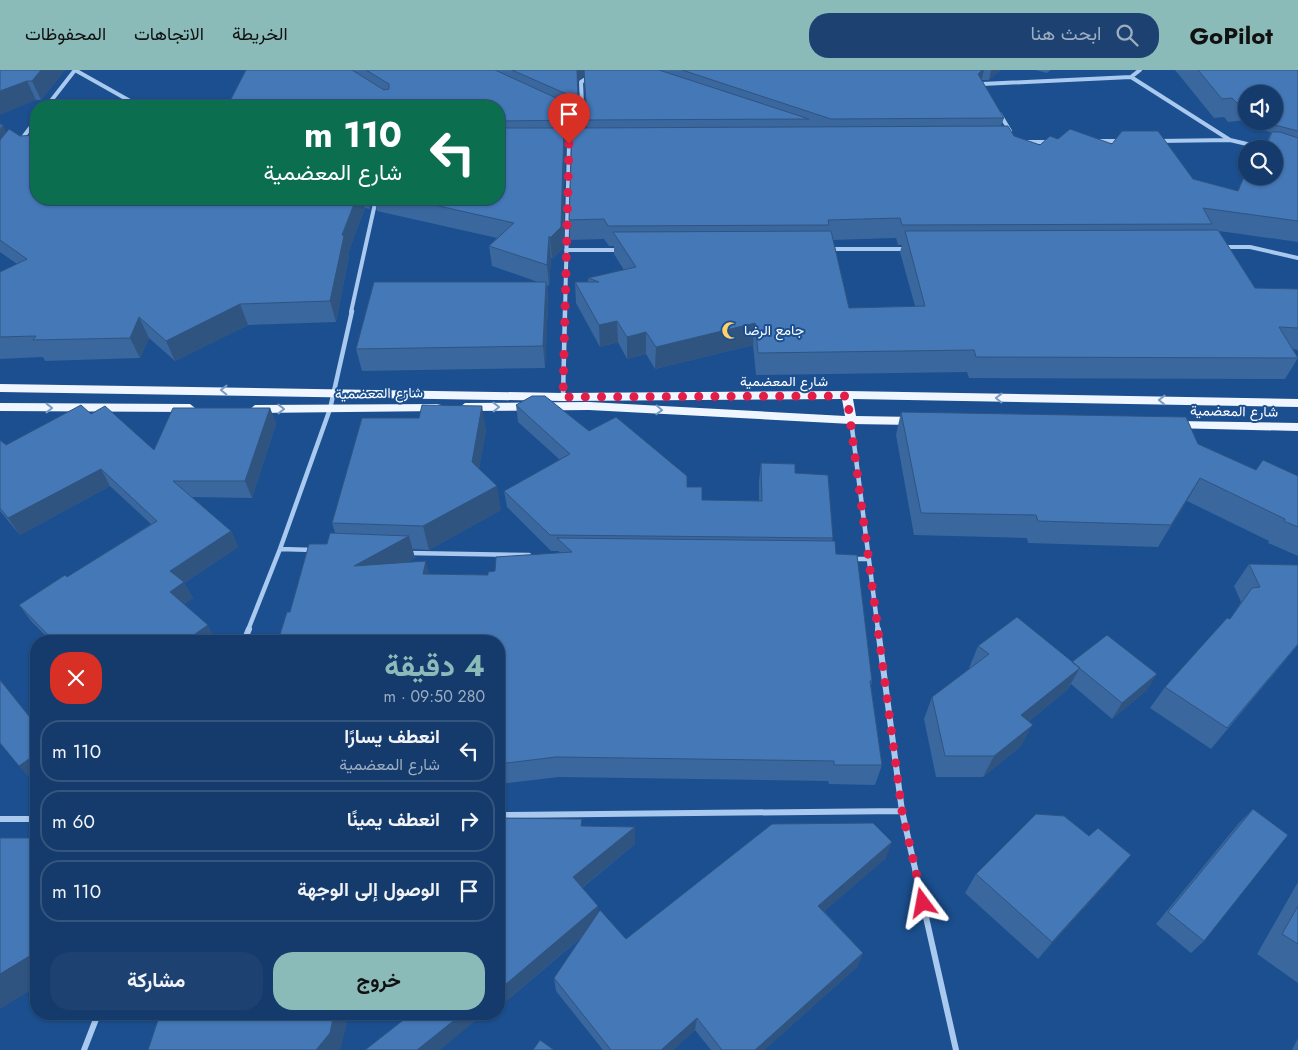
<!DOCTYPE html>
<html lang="ar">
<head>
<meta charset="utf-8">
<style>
  :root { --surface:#143b6b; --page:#1d4271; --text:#f1f3f6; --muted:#9dadc1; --line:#33557e; --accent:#8bbbb9 }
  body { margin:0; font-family:Jost,Vazirmatn,sans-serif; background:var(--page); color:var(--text); direction:rtl; height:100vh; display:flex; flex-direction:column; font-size:19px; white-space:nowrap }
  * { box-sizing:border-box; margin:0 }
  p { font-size:16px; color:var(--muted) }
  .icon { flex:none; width:28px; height:28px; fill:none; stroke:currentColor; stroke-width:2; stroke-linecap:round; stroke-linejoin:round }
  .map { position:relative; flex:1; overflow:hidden; direction:ltr }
  .drawer { position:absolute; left:30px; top:565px; width:475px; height:385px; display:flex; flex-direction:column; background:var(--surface); border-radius:20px; box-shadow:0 1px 4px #0004,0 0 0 1px var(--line); direction:rtl }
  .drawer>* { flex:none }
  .banner { position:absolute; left:30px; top:30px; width:475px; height:105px; border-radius:20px; box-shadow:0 1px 4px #0004,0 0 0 1px var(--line); direction:rtl; background:#0b6e4f; color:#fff; overflow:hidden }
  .controls { position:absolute; left:1238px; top:15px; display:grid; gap:10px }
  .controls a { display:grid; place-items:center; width:45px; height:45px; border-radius:50%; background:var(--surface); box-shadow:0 1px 4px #0004,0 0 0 1px var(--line); font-size:25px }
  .pin { position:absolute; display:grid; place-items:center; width:42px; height:42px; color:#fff; margin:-51px -21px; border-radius:50% 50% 50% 0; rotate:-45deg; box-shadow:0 0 5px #0007 }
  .pin .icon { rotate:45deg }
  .me { position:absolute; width:55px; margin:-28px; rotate:347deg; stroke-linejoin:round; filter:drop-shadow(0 0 4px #0008) }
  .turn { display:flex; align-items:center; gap:18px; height:105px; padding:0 20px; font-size:22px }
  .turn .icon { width:65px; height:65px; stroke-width:2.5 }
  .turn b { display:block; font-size:35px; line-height:42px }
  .round { display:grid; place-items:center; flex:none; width:52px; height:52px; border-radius:20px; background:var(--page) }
  .summary { display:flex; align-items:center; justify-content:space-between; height:85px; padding:0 20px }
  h1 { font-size:30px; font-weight:700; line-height:38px; color:var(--accent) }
  .cta { display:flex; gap:10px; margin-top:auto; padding:10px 20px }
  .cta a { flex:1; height:58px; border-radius:20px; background:var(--accent); color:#111; font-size:20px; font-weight:700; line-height:58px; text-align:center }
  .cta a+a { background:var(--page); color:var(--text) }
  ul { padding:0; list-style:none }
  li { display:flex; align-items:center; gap:15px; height:62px; margin:0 10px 8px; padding:0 10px; border:2px solid var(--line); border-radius:20px }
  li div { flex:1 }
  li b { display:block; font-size:19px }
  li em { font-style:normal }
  header { display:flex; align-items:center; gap:30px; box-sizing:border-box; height:70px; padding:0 25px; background:var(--accent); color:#111 }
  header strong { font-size:24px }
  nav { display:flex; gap:28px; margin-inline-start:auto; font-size:18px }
  .search { width:350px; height:45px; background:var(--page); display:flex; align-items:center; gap:12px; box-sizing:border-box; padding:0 18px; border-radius:20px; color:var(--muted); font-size:19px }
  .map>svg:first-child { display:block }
</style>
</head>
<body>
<header>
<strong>GoPilot</strong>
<div class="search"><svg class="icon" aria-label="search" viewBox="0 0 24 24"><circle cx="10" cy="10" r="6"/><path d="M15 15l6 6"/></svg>ابحث هنا</div>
<nav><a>الخريطة</a><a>الاتجاهات</a><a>المحفوظات</a></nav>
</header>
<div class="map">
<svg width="1298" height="980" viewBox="0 0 1298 980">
  <rect width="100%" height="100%" fill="#1b4f8f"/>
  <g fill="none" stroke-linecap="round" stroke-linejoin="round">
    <path stroke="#a9c9ee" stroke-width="4" d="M75 0 139 36
      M1131 7 1230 70 1268 79
      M984 18 982 14 1131 7 1140 0
      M47 36 75 0
      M1000 44 1010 61
      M574 51 583 55
      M583 58 581 12 600 0
      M21 70 36 50
      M1099 71H1121
      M1159 71 1230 70
      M1024 72H1051
      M1222 177H1250L1298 188
      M830 179H906
      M566 180H619
      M351 242 376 129
      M565 242 569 74"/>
    <path stroke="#a9c9ee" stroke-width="4.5" d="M563 327 565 241
      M851 350 878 560
      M280 479 314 480
      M408 483 529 485
      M853 489H869
      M248 560 280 479 330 339 352 241"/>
    <path stroke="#a9c9ee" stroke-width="6" d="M878 559 902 741 956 980
      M244 571 249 559
      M499 745 902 741
      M0 749H36
      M84 980 98 944"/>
    <path fill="#f0f6ff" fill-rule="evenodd" d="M0 314 563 323 847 321 1298 329V337L853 329 856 346 915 347 921 351 915 355 851 354 589 340 465 341 460 337 465 333 589 332 845 346 842 329 563 331 0 322Z
      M0 333 190 334 195 338 190 342 0 341Z
      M437 334 441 335 442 338 441 341 255 343 250 339 255 335Z
      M1175 351 1298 353V361L1171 358 1169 355 1171 352Z"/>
  </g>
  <path fill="#3a679d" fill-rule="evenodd" d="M0 0H65L41 30H36Z
    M246 0H1000L989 10H981L1004 48 1001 56 1014 66 1040 75 1058 69 1193 109 1238 121 1246 101V106H1274V79H1264L1271 62 1261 60 1264 51H1274V24H1246V50L1228 52 1224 47 1214 48 1175 0H1298V172L1219 161 1255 218 1298 219V280L1293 279 1298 288 1285 309 969 308 967 302 756 305 753 275 655 299 646 284 627 289 618 272 600 277 576 233 575 212H588V208L624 200 614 184V176H609L604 169 570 170 569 150 571 70H565L563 178 552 189 551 187 549 216 547 215 548 233 545 298 362 301 356 279 538 212 492 196 489 176 497 168 377 141 374 129H499V36H233L231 29ZM584 6 587 58H579L578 11ZM896 168 898 175H902L900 182 915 236 849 238 833 170Z
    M1035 0H1051L1047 3Z
    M0 54 3 55 6 63 36 129H372L370 139 365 138 348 183 349 186 336 252 248 255 175 291 149 268 140 288 45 291 43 287 0 289V202L17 194 0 182Z
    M516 335 589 361 687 417 702 430 759 431V410L761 393 795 403 833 468 832 471 836 484 872 611 871 616 882 695 875 715 829 714 828 711 559 707 499 714V571L290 542 327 474 335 463 332 453 486 360 479 399 501 440 429 480 412 479 415 488 406 493 429 504 488 505 495 501 559 483V481H551L507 437 504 421 560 390 518 352Z
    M270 338 276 354 252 428 192 427 231 461 238 477 184 513 193 528 184 534 216 571H51L31 551 19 535 67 507 151 454 110 416 20 465 0 441V370L6 375 91 344 154 380Z
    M901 342 1198 374 1256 400 1298 406V486L1268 473 1269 471 1187 431 1158 477 1028 473 1027 468 914 465 896 365Z
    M1249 494 1298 575 1211 679 1150 638 1165 617 1230 549 1241 532 1234 516Z
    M978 576 1072 592 1147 620 1112 649 1071 614 1067 620 1029 651 1021 676 983 707H936L924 649 932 627 970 599 969 598Z
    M1253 739 1204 871 1191 883 1156 854 1239 753Z
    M583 756 635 774 582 818 598 843 626 869 886 788 824 841 863 883 857 897 764 980H711L695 960 673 980H603L556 921 554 908 583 866 499 937Z
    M976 804H1115L1038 889 965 823Z
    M1298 812V913L1257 884Z
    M1298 968V980H1292Z"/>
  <path fill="#305480" d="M41 0H65L41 30 32 11Z
    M577 0H593L578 11 579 49Z
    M982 0H984L980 17 978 4Z
    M991 0H1000L989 10Z
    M27 11 36 30 0 45V21Z
    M3 55 12 75 0 92V59Z
    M564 58 565 77 563 178 552 189 550 168Z
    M356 129H363L365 138 348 183 349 186 336 252 330 231 342 165Z
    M367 129H372L370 139Z
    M549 166 551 187 549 216 547 195Z
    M546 212 548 233 545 298 543 276Z
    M240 234 248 255 175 291 166 271Z
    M139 247 149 268 140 288 130 268Z
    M617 251 618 272 600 277 599 255Z
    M755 253 753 275 655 299 656 277Z
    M646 262V284L627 289V267Z
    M482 336 486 360 476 416 472 392Z
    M270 338 276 354 252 428 245 411Z
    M101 399 110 416 20 465 8 448Z
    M1200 408 1187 431 1158 477 1171 455Z
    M497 416 501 440 429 480 423 456Z
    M231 461 238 477 184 513 193 528 179 538 170 522V501Z
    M409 466 415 488 361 518 354 496Z
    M426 491 431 513 423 504Z
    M208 555 216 571H185Z
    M1080 598 1067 620 1010 666 1021 645Z
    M1157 604 1147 620 1112 649 1122 633Z
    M0 609 36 654V655L0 610Z
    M1033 655 1021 676 983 707 994 686Z
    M36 684V715L19 696Z
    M635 757V774L575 823 573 807Z
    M892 772 886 788 814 850 818 836Z
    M1131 785 1115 804 1038 889 1052 872Z
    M598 836 599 852 499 937V920Z
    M36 882V917L0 939V904Z
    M863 883 857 897 764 980H755Z
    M334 944H349L341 978 339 980H316Z
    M462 944H484L440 980H417Z
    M697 948 695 960 673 980H661Z"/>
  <path fill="#4478b7" stroke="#305480" d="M0 0H41L32 11H27L0 21Z
    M246 0H352L384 20 389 19V14L366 0H495L578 38 579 50 499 51V36H242L231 29Z
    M512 0H577L578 29Z
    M584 0H659L809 49 587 50Z
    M682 0H982L978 4 1004 48 831 49Z
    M1198 0H1298V61L1275 55 1280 43 1274 42V24H1246V32L1237 33 1232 28 1222 29Z
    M1008 56 1014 66 1040 75 1050 66 1058 69 1070 59 1112 74 1122 61H1158L1193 109 1238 121 1246 102V106H1274V79H1265L1272 62H1280L1298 68V151L1203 138 1212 154 902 155 900 148 828 150 829 155 608 156 604 149 569 150 572 58Z
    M499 58H564L561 157 550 168 549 166 547 195 489 176 514 153 408 129H499Z
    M9 59 20 66 36 65V129H356L342 165 344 166 330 231 240 234 166 271 139 247 130 268 33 270 36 266 0 267V202L27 189 0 170V70Z
    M1218 160 1255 218 1298 219V258L1279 257 1298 288 976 287 974 280 758 283 755 253 656 277 646 262 627 267 617 251 599 255 575 212H599L588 208 636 197 613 162 831 161 849 238 925 236 905 161Z
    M374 212H546L543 276 356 279Z
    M532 326H545L589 361 616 347 687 406V417H702V430L762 431 761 393 795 394V403L828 405 833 468 550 465 504 421 570 384 516 335Z
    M81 335 91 344 105 336 154 380 173 338H270L245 411H173L231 461 170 501 184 512 170 522 208 555 185 571H54L19 535 65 505 67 507 157 451 101 399 8 448 0 438V370L6 375Z
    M422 335 482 336 472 392 497 416 423 456 332 453 362 348H419Z
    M901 342 1186 347 1198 374 1256 400 1263 390 1298 406V457L1284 451 1285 449 1200 408 1171 455 1038 451 1036 445 921 443Z
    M330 463 409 466 354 496 426 491 423 504 488 505V502L495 501 496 487 572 482 557 468 835 471 836 484 857 485 872 611H870L882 695H834V691L556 687 499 694V571H278L287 542H290L309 474H327Z
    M1249 494 1298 495V574L1227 658 1165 617 1227 548 1230 549 1252 518 1260 517Z
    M1017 547 1080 598 1021 645 1033 655 994 686H945L932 627 989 584 978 576Z
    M1107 565 1157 604 1122 633 1072 592Z
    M0 610 36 655V684L19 696 0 673Z
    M1253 739 1288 765 1204 871 1168 842Z
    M1036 744 1064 746 1089 766 1098 758 1131 785 1052 872 976 804Z
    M499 748 582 749 581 756 635 757 573 807 598 836 499 920Z
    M873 753 892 772 818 836 863 883 755 980H722L697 948 661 980H611L554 908 600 840 626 869 772 754Z
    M0 768H36V882L0 904Z
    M1298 836V874L1282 864Z
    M160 944H334L330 963 316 980H148Z
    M411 944H462L417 980H365Z
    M540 970 554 980H533Z"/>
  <defs><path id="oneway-chevron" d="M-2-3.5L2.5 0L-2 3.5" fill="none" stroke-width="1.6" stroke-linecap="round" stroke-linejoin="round" transform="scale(1.25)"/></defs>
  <g stroke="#7b9ac1">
    <use href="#oneway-chevron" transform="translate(224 320) rotate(-179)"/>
    <use href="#oneway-chevron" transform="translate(999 328) rotate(-179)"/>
    <use href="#oneway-chevron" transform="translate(1162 330) rotate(-179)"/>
    <use href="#oneway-chevron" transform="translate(496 337) rotate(-1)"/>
    <use href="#oneway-chevron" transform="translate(49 338)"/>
    <use href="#oneway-chevron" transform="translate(281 339)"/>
    <use href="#oneway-chevron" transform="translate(659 340) rotate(3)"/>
  </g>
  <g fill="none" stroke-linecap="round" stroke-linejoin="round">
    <path stroke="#e11d48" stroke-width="9" stroke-dasharray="0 16.2" d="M569 74 563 327 847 326 902 741 923 833"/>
  </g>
  <defs>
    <symbol id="mosque-bare" viewBox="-9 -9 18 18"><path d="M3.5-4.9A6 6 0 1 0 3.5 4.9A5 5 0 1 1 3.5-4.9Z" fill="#ffd166" stroke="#1b4f8f" stroke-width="2.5" paint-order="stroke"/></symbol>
  </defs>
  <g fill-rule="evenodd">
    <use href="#mosque-bare" x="718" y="248" width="25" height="25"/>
  </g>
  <g text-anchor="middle" stroke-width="4" stroke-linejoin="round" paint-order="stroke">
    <g font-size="14" fill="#fff" stroke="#1b4f8f" text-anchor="start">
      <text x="744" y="265">جامع الرضا</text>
    </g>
    <g font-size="14" fill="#fff" stroke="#1b4f8f">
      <text x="784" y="316">شارع المعضمية</text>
      <text transform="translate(379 323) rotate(-1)" y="5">شارع المعضمية</text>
      <text transform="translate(1234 341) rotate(1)" y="5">شارع المعضمية</text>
    </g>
  </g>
</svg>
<div class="controls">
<a><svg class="icon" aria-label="sound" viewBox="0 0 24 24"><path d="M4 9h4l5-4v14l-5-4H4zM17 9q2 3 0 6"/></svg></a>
<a><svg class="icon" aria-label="search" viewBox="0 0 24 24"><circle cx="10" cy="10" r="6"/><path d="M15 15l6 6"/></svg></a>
</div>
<div class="pin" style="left:569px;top:74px;background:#d93025"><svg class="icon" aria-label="arrive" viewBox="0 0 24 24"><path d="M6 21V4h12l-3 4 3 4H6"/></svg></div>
<svg class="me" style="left:923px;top:833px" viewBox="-20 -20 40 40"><path d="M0-17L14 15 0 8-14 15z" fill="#e11d48" stroke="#fff" stroke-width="4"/></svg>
<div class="banner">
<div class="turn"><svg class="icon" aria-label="left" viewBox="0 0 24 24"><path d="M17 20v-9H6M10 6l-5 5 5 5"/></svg><div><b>110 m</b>شارع المعضمية</div></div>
</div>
<section class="drawer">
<div class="summary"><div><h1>4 دقيقة</h1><p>280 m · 09:50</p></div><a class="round" style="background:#d93025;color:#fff"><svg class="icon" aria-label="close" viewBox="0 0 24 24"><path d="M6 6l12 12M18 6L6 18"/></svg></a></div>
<ul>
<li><svg class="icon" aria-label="left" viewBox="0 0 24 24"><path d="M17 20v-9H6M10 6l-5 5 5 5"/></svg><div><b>انعطف يسارًا</b><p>شارع المعضمية</p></div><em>110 m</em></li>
<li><svg class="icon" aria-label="right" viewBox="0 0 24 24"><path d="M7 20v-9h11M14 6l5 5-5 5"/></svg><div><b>انعطف يمينًا</b></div><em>60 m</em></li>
<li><svg class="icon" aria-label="arrive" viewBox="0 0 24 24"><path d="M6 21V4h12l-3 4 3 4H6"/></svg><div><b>الوصول إلى الوجهة</b></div><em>110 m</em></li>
</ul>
<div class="cta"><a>خروج</a><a>مشاركة</a></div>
</section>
</div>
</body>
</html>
